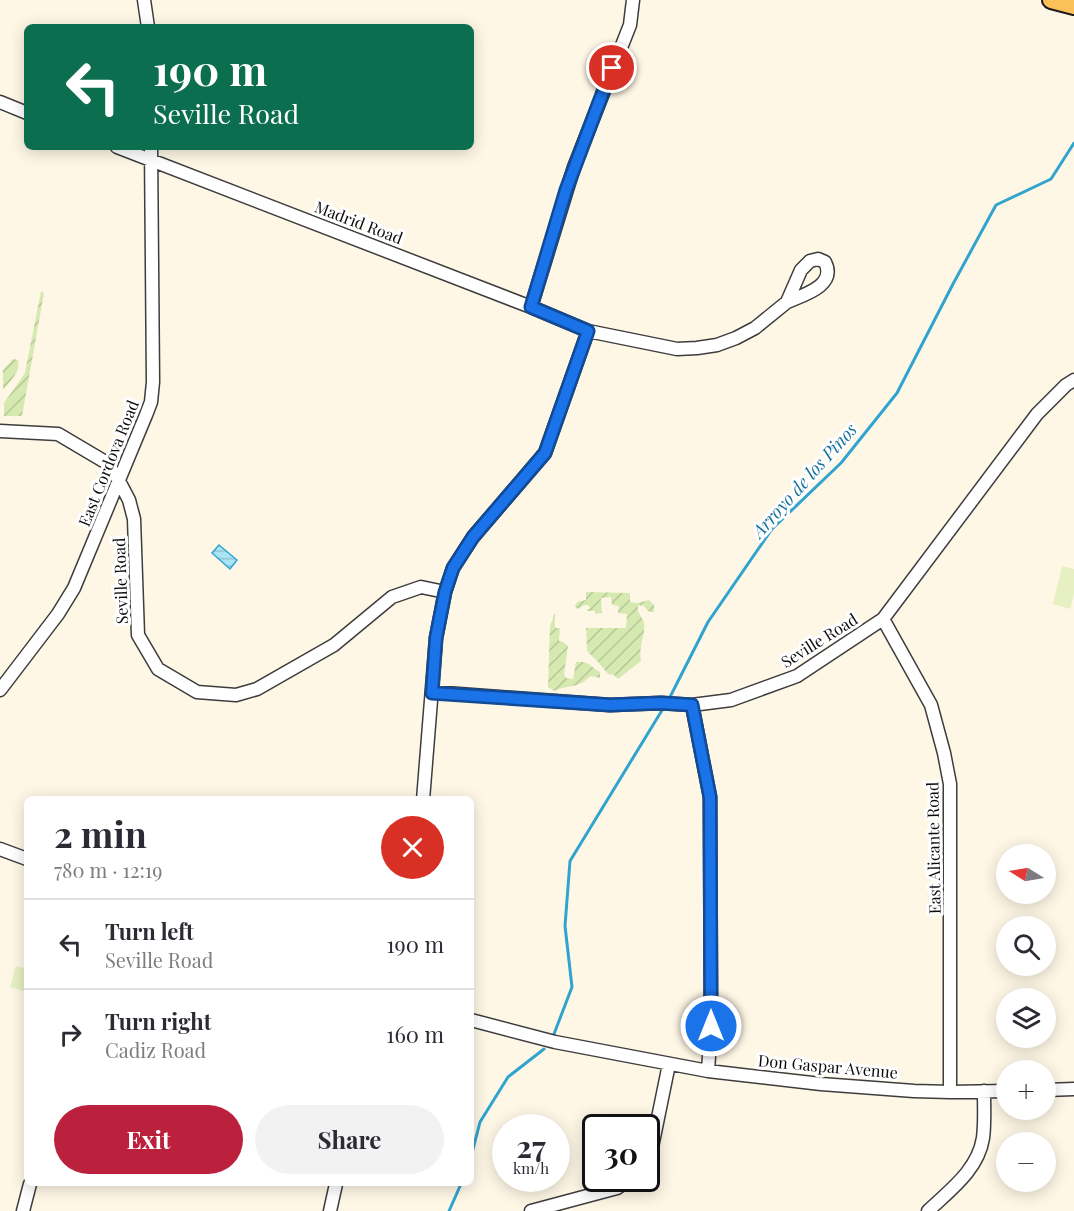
<!DOCTYPE html>
<html lang="en">
<head>
<meta charset="utf-8">
<style>
	body { margin:0; font-family:"Playfair Display",serif; background:#f2f2f3; color:#2b2b33; height:100vh; display:flex; flex-direction:column; font-size:22px; white-space:nowrap }
	* { box-sizing:border-box; margin:0 }
	p { font-size:20px; color:#7c7c81 }
	.icon { flex:none; width:33px; height:33px; fill:none; stroke:currentColor; stroke-width:2; stroke-linecap:round; stroke-linejoin:round }
	.map { position:relative; flex:1; overflow:hidden }
	.panel { position:absolute; left:24px; top:796px; width:450px; height:390px; display:flex; flex-direction:column; background:#fff; border-radius:9px; box-shadow:0 3px 15px #0003 }
	.panel>* { flex:none }
	.hud { position:absolute; left:24px; top:24px; width:450px; height:126px; border-radius:9px; box-shadow:0 3px 15px #0003; background:#0b6e4f; color:#fff; overflow:hidden }
	.needle { width:39px; rotate:281deg }
	.fabs { position:absolute; left:996px; top:844px; display:grid; gap:12px }
	.fabs a { display:grid; place-items:center; width:60px; height:60px; border-radius:50%; background:#fff; box-shadow:0 3px 15px #0003; font-size:30px }
	.speed { position:absolute; left:492px; top:1114px; display:flex; gap:12px; font-size:30px; font-weight:700; text-align:center }
	.speed>* { display:grid; place-content:center; width:78px; height:78px; border-radius:50%; background:#fff; box-shadow:0 3px 15px #0003; line-height:1 }
	.speed small { font-size:15px; font-weight:400 }
	.speed .limit { border:3px solid #111; border-radius:9px; background:#fff; color:#111 }
	.pin { position:absolute; display:grid; place-items:center; width:51px; height:51px; color:#fff; margin:-26px; border:3px solid #fff; border-radius:50%; box-shadow:0 2px 6px #0007 }
	.me { position:absolute; width:66px; margin:-33px; rotate:0deg; stroke-linejoin:round; filter:drop-shadow(0 0 4px #0008) }
	.turn { display:flex; align-items:center; gap:21px; height:126px; padding:0 30px; font-size:27px }
	.turn .icon { width:78px; height:78px; stroke-width:2.5 }
	.turn b { display:block; font-size:42px; line-height:51px }
	.round { display:grid; place-items:center; flex:none; width:63px; height:63px; border-radius:32px; background:#f2f2f3 }
	.headline { display:flex; align-items:center; justify-content:space-between; height:102px; padding:0 30px }
	h1 { font-size:36px; font-weight:700; line-height:45px }
	.cta { display:flex; gap:12px; margin-top:auto; padding:12px 30px }
	.cta a { flex:1; height:69px; border-radius:36px; background:#bb213c; color:#fff; font-size:24px; font-weight:700; line-height:69px; text-align:center }
	.cta a+a { background:#f2f2f3; color:#2b2b33 }
	ul { padding:0; list-style:none }
	li { display:flex; align-items:center; gap:18px; height:90px; padding:0 30px; border-top:2px solid #e1e1e2 }
	li div { flex:1 }
	li b { display:block; font-size:22px }
	li em { font-style:normal }
	.map>svg:first-child { display:block }
	.garden { fill:url(#garden-furrows) }
	.pitch { fill:#e6f0c2 }
	.water { fill:url(#water-rules); stroke:#30a4cf; stroke-width:1.5 }
	.lines { fill:none; stroke-linecap:round; stroke-linejoin:round }
	.stream { stroke:#30a4cf; stroke-width:3 }
	.minor-casing { stroke:#3d3d3d; stroke-width:15 }
	.major-casing { stroke:#1b1b1b; stroke-width:20 }
	.minor { stroke:#fff; stroke-width:12 }
	.major { stroke:#fcc05a; stroke-width:16 }
	.route-casing { stroke:#114b97; stroke-width:15 }
	.route { stroke:#1a73e8; stroke-width:10 }
	.labels { text-anchor:middle; dominant-baseline:central; stroke-width:6; stroke-linejoin:round; paint-order:stroke }
	.street-label { font-size:16px; fill:#0a0a0a; stroke:#fff }
	.water-label { font-size:18px; font-style:italic; fill:#13719c; stroke:#fff }
</style>
</head>
<body>
<div class="map">
<svg width="1074" height="1211" viewBox="0 0 1074 1211">
	<defs>
		<pattern id="garden-furrows" width="10" height="10" patternUnits="userSpaceOnUse" patternTransform="scale(1.5)"><rect width="10" height="10" fill="#d5e9b1"/><path d="M-1 1l2-2M0 10L10 0M9 11l2-2" fill="none" stroke="#b6c697"/></pattern>
		<pattern id="water-rules" width="6" height="5" patternUnits="userSpaceOnUse" patternTransform="scale(1.5)"><rect width="6" height="5" fill="#aae4f7"/><path d="M0 2.5h6" fill="none" stroke="#91c2d2"/></pattern>
	</defs>
	<rect width="100%" height="100%" fill="#fff7e6"/>
	<path class="garden" d="M41 291 44 293 22 416H4V403L25 373Z
		M13 359 18 360C21 372 10 381 3 390V370Z
		M586 592 630 593V602L638 603 649 600 654 605V612C649 613 647 610 644 606L638 605C637 616 643 616 644 624 646 633 638 648 641 661L618 679 614 675 608 674 598 662 587 651 586 628H626L627 614 618 613 619 606 612 605 611 597 601 598 602 613 595 614V611H586L590 608 588 605H584L579 609 576 608 575 605 577 602 586 600Z
		M555 613V628H560L559 641 563 642 568 646 564 674 566 678 573 679 576 662C588 660 591 667 600 672V678L591 676C574 691 571 683 554 691L548 687 550 626Z"/>
	<path class="pitch" d="M1062 566 1074 569V594L1070 609 1053 604Z
		M16 966 27 969V992L10 987Z"/>
	<path class="water" d="M219 545 237 560 230 569 212 553Z"/>
	<g class="lines">
		<path class="stream" d="M669 699 708 622 772 529 841 463 897 393 953 284 996 205 1051 179 1074 143
			M554 1034 572 987 565 926 570 861 664 707
			M471 1157 480 1122 508 1077 544 1049
			M449 1211 461 1184"/>
		<defs>
			<path id="minor" d="M144 0 148 27
				M0 102 27 113
				M117 147 531 307 588 331 677 349 697 348 717 345 736 338 755 328 787 302 801 270 810 261 818 259 825 262C837 286 803 295 787 302
				M531 307 574 167 630 25 633 0
				M0 431 58 434 107 463 119 481 129 500 134 519 138 635 158 669 197 692 236 695 257 689 334 645 392 597 421 587 445 592
				M883 619 931 705 944 753 950 784V1092
				M0 690 58 614 74 588 146 415 151 402 153 382 151 147
				M432 692 610 705 661 703 692 705 731 700 797 676 883 619 1037 414 1066 385 1074 380
				M692 705 710 797 711 1026 708 1071
				M423 800 436 638 445 592 453 568 473 537 545 453 588 331
				M0 849 27 859
				M471 1020 555 1042 708 1071 821 1084 914 1091 950 1092 1006 1091
				M1046 1090 1074 1089
				M646 1159 651 1152 669 1064
				M23 1211 30 1184
				M330 1211 336 1184
				M531 1211 617 1188 630 1179
				M928 1211C950 1190 978 1170 983 1138 985 1123 984 1107 984 1091"/>
			<path id="major" d="M1051 0 1074 6"/>
		</defs>
		<use href="#minor" class="minor-casing"/>
		<use href="#major" class="major-casing"/>
		<use href="#minor" class="minor"/>
		<use href="#major" class="major"/>
	</g>
	<g class="lines">
		<defs>
			<path id="route" d="M612 68 566 190 531 307 588 331 545 453 473 537 453 568 445 592 436 638 432 693 610 705 661 703 692 705 710 797 711 1026"/>
		</defs>
		<use href="#route" class="route-casing"/>
		<use href="#route" class="route"/>
	</g>
	<g class="labels">
		<g class="street-label">
			<text transform="translate(359 222) rotate(21)">Madrid Road</text>
			<text transform="translate(108 463) rotate(-68)">East Cordova Road</text>
			<text transform="translate(120 581) rotate(-92)">Seville Road</text>
			<text transform="translate(819 640) rotate(-32)">Seville Road</text>
			<text transform="translate(933 848) rotate(-91)">East Alicante Road</text>
			<text transform="translate(828 1066) rotate(5)">Don Gaspar Avenue</text>
		</g>
		<g class="water-label">
			<text transform="translate(804 480) rotate(-48)">Arroyo de los Pinos</text>
		</g>
	</g>
</svg>
<div class="fabs">
<a><svg class="needle" viewBox="-14 -14 28 28"><path d="M0-13l5 13h-10z" fill="#e53935"/><path d="M0 13l5-13h-10z" fill="#7c7c81"/></svg></a>
<a><svg class="icon" aria-label="search" viewBox="0 0 24 24"><circle cx="10" cy="10" r="6"/><path d="M15 15l6 6"/></svg></a>
<a><svg class="icon" aria-label="layers" viewBox="0 0 24 24"><path d="M12 4l9 5-9 5-9-5zM3 14l9 5 9-5"/></svg></a>
<a>+</a>
<a>−</a>
</div>
<div class="speed"><div>27<small>km/h</small></div><div class="limit">30</div></div>
<div class="pin" style="left:612px;top:68px;background:#d93025"><svg class="icon" aria-label="arrive" viewBox="0 0 24 24"><path d="M6 21V4h12l-3 4 3 4H6"/></svg></div>
<svg class="me" style="left:711px;top:1026px" viewBox="-20 -20 40 40"><circle r="17" fill="#1a73e8" stroke="#fff" stroke-width="3"/><path d="M0-11L8 9 0 5-8 9z" fill="#fff"/></svg>
<div class="hud">
<div class="turn"><svg class="icon" aria-label="left" viewBox="0 0 24 24"><path d="M17 20v-9H6M10 6l-5 5 5 5"/></svg><div><b>190 m</b>Seville Road</div></div>
</div>
<section class="panel">
<div class="headline"><div><h1>2 min</h1><p>780 m · 12:19</p></div><a class="round" style="background:#d93025;color:#fff"><svg class="icon" aria-label="close" viewBox="0 0 24 24"><path d="M6 6l12 12M18 6L6 18"/></svg></a></div>
<ul>
<li><svg class="icon" aria-label="left" viewBox="0 0 24 24"><path d="M17 20v-9H6M10 6l-5 5 5 5"/></svg><div><b>Turn left</b><p>Seville Road</p></div><em>190 m</em></li>
<li><svg class="icon" aria-label="right" viewBox="0 0 24 24"><path d="M7 20v-9h11M14 6l5 5-5 5"/></svg><div><b>Turn right</b><p>Cadiz Road</p></div><em>160 m</em></li>
</ul>
<div class="cta"><a>Exit</a><a>Share</a></div>
</section>
</div>
</body>
</html>
